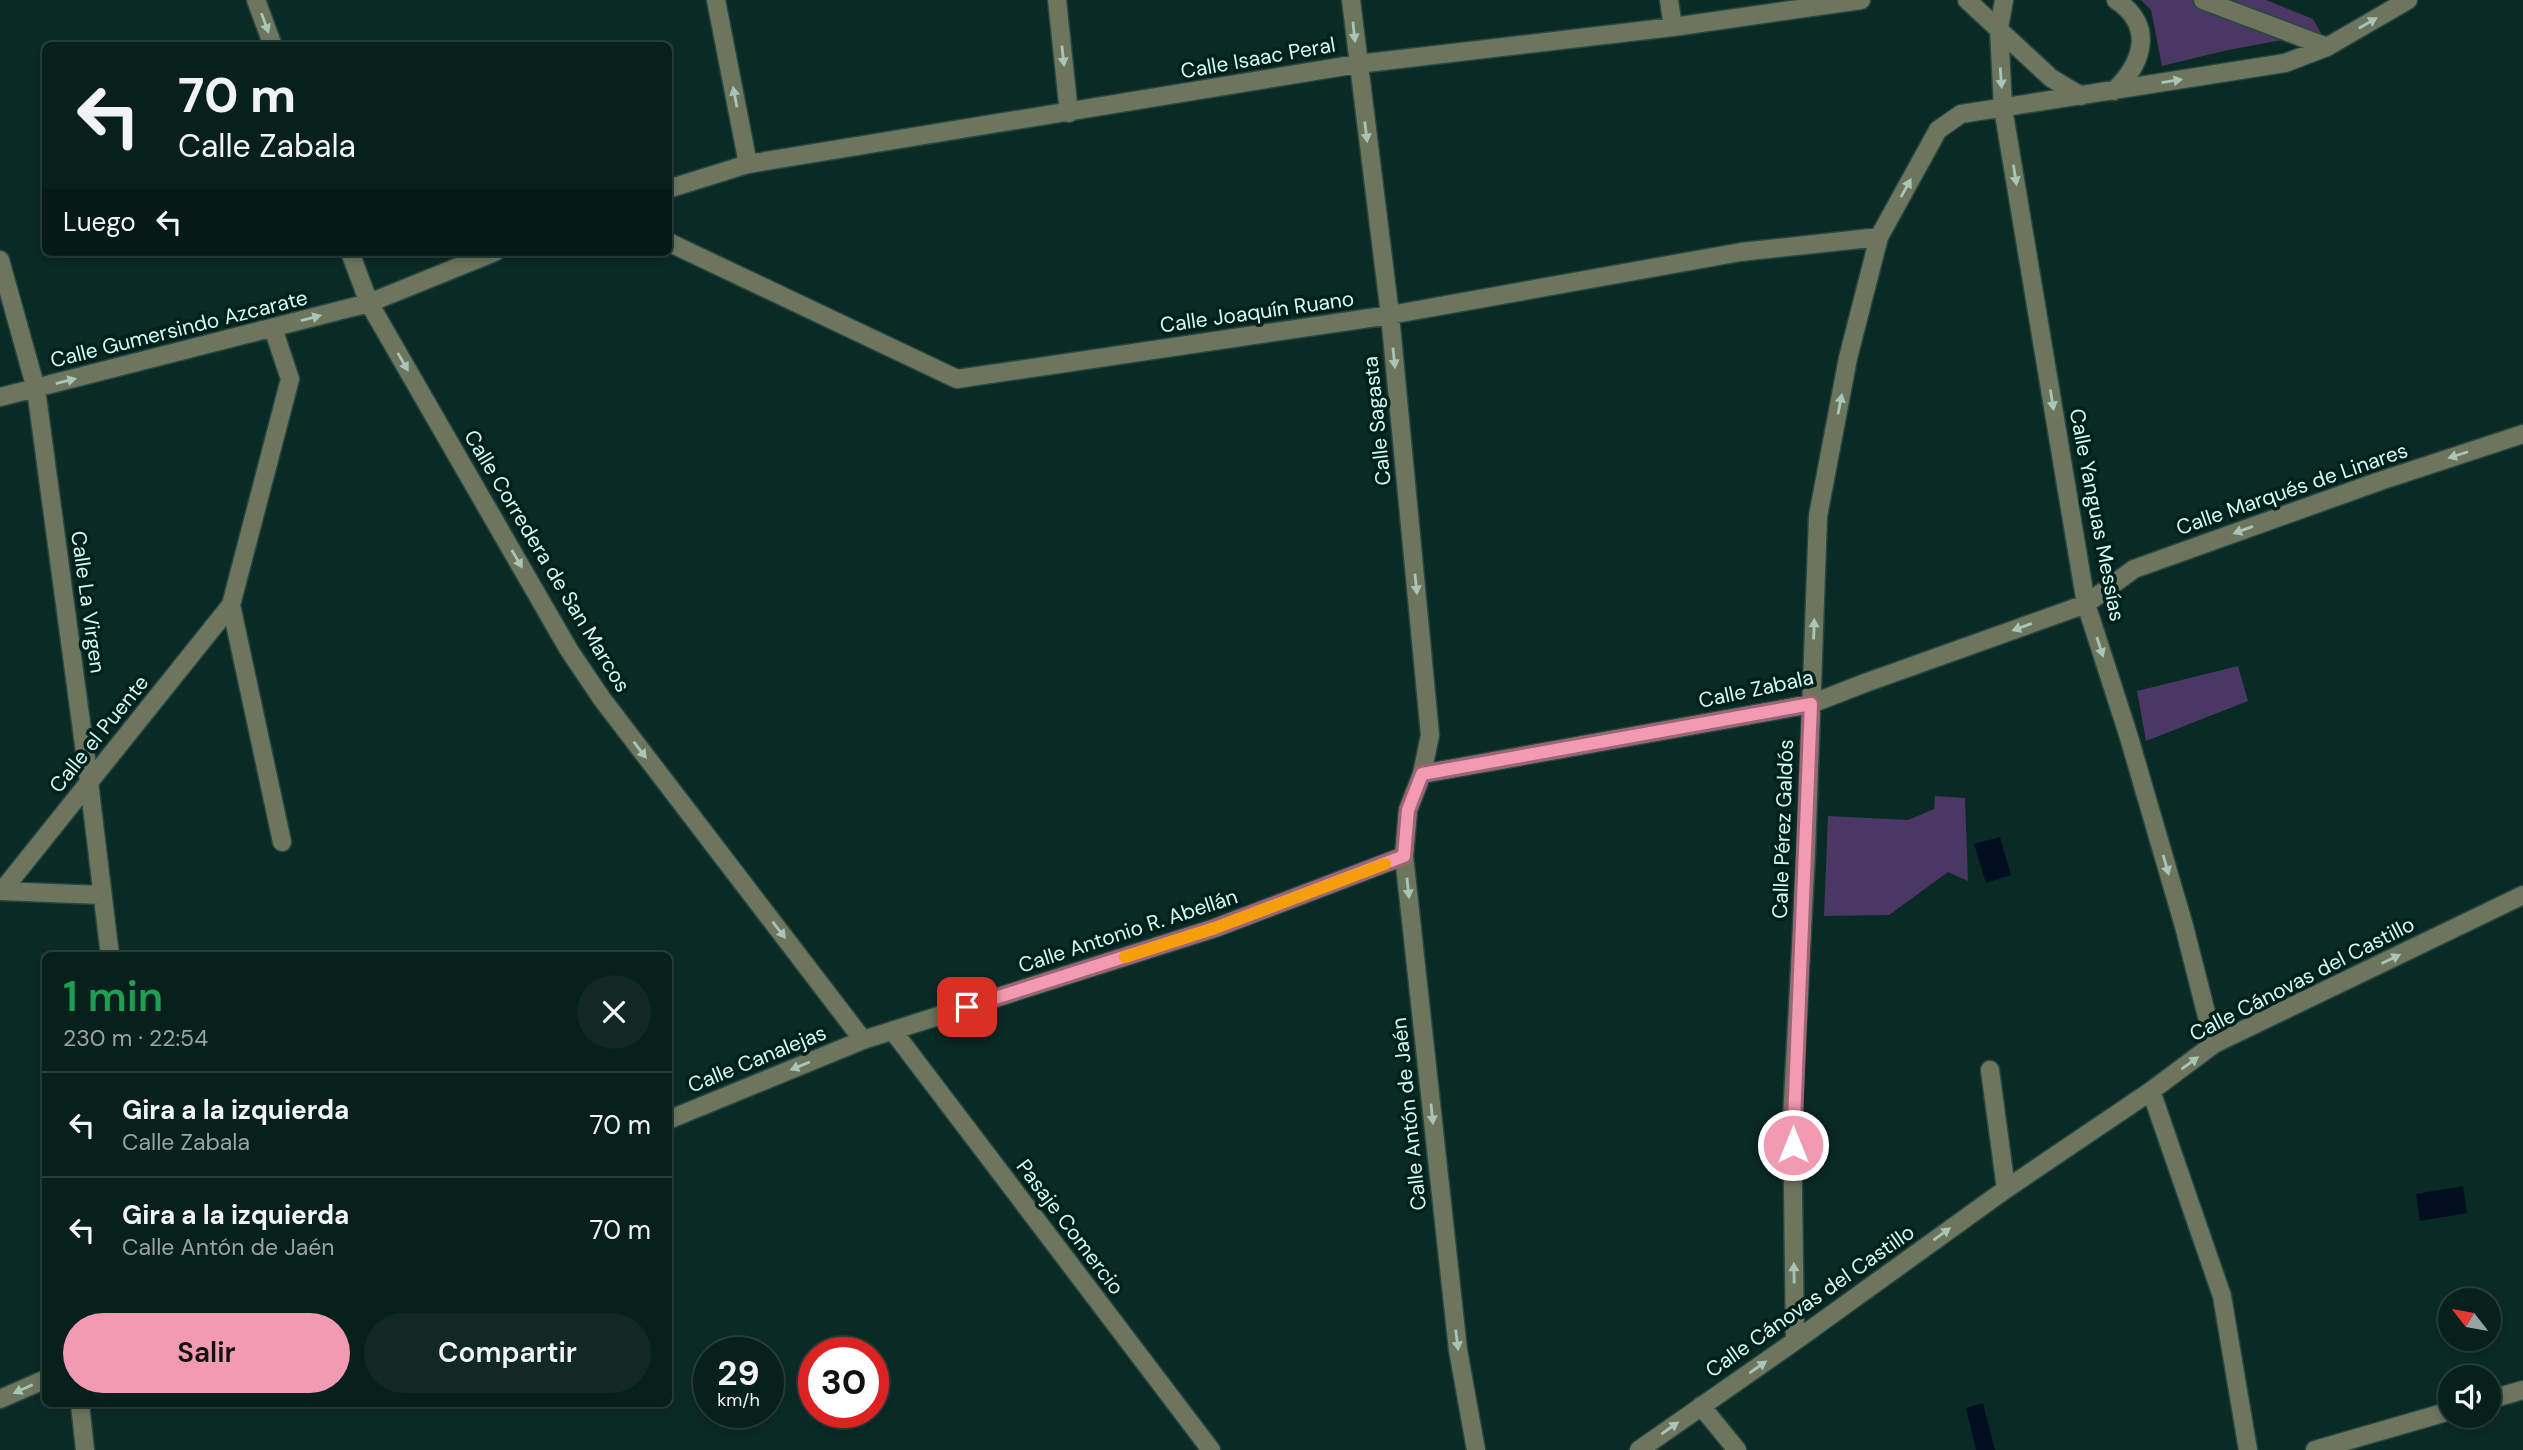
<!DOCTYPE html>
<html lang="es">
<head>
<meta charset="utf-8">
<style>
	body { margin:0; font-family:"DM Sans",sans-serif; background:#112825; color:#f1f3f6; height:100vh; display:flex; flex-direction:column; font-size:26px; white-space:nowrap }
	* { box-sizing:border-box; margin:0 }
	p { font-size:23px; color:#98a3a3 }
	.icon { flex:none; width:38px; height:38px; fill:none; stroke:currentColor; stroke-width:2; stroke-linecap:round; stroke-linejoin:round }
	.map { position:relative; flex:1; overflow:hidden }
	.drawer { position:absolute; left:42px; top:952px; width:630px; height:455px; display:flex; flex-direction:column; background:#08201c; border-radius:10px; box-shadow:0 4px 10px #0003,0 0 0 2px #293e3b }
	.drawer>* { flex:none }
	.banner { position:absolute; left:42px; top:42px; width:630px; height:214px; border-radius:10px; box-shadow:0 4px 10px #0003,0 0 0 2px #293e3b; background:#08201c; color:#f1f3f6; overflow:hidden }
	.needle { width:46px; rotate:301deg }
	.tools { position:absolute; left:2438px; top:1288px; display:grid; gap:14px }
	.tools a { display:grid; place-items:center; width:63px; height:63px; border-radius:50%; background:#08201c; box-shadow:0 4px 10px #0003,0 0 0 2px #293e3b; font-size:35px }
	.speed { position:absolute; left:693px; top:1337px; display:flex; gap:14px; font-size:35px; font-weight:700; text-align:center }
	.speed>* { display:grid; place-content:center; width:91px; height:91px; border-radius:50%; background:#08201c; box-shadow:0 4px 10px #0003,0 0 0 2px #293e3b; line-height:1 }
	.speed small { font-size:18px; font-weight:400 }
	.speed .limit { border:10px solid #d22; background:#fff; color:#111 }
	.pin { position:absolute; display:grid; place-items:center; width:60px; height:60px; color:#fff; margin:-30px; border-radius:14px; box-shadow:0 4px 10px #0006 }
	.me { position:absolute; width:77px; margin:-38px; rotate:0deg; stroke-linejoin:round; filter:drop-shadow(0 0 5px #0008) }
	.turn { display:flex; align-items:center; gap:24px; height:147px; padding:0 21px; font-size:32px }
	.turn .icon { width:91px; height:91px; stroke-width:2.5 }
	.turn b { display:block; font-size:49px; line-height:60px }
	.then { display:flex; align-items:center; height:66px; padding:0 21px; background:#0003; gap:14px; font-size:26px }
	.round { display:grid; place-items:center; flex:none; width:74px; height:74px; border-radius:37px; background:#112825 }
	.head { display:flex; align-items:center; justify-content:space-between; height:119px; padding:0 21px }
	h1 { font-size:42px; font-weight:600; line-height:52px; color:#1e9e55 }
	.primary-button { display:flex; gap:14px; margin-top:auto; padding:14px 21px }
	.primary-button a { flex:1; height:80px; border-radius:42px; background:#f19ab2; color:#111; font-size:28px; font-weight:600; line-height:80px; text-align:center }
	.primary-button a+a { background:#112825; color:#f1f3f6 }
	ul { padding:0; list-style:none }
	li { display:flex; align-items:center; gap:21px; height:105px; padding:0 21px; border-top:2px solid #293e3b }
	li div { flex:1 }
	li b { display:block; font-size:26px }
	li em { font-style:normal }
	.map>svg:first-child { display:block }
	.green { fill:#4a3764 }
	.water { fill:#000e20 }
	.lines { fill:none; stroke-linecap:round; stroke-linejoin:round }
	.minor-casing { stroke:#264743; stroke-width:21 }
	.minor { stroke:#6d755d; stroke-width:18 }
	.oneway { fill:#a8c6b8 }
	.route-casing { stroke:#9d6474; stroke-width:18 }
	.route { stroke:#f19ab2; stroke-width:12 }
	.slow { stroke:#f59e0b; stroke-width:12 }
	.labels { text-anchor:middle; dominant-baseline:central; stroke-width:7; stroke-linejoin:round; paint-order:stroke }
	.street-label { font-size:21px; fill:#cffcf4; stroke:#01201c }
</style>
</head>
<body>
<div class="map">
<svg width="2523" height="1450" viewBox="0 0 2523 1450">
	<rect width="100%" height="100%" fill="#0a2a26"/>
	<path class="green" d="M2141 0H2266L2313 19 2321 33 2228 50 2162 66 2151 10Z
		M2238 666 2248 701 2146 741 2137 691Z
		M1935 796 1965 798 1968 881 1948 872 1889 915 1824 916 1828 816 1908 820 1934 809Z"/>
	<path class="water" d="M2000 837 2011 875 1986 883 1974 844Z
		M2463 1186 2467 1213 2420 1221 2416 1194Z
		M1983 1403 1995 1450H1976L1966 1408Z"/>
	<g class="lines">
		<defs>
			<path id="minor" d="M256 0 273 46
				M716 0 748 164
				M1057 0 1069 113
				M1351 0 1390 315 1430 735 1422 774 1408 810 1404 856 1458 1350 1476 1450
				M1669 0 1673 27
				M1967 0 2051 78 2081 96
				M2004 0 1999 28 2003 108 2086 604 2128 734 2184 926 2214 1044
				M2203 0 2327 47
				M2114 91C2143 63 2155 26 2116 0
				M668 189 748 164 1358 64 1673 27 1861 0
				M668 242 957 379 1390 315 1741 252 1879 237
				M350 252 369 303 569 650 602 699 863 1040
				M0 260 36 389 89 782 110 956
				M0 397 369 303 495 252
				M231 605 282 842
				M1422 774 1811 704 1865 683 2086 604 2134 569 2380 481 2523 434
				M0 891 101 895
				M2 891 231 605 290 379 273 328
				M893 1031 1211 1450
				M1990 1070 2006 1189
				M2151 1091 2222 1296 2248 1450
				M668 1120 863 1040 1215 928 1404 856
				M1795 1341 1792 1117 1806 855 1818 516 1848 358 1879 237 1938 130 1961 114 2285 63 2327 47 2408 0
				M0 1399 46 1379
				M2488 1400 2523 1390
				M80 1404 85 1450
				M1701 1406 1737 1450
				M1639 1450 1795 1341 2006 1189 2151 1091 2214 1044 2523 895
				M2315 1450 2450 1411"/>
		</defs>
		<use href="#minor" class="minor-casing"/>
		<use href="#minor" class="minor"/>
	</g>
	<defs><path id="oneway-solid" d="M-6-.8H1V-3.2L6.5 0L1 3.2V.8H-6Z" transform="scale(1.75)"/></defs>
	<g class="oneway">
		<use href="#oneway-solid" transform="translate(265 23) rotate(70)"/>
		<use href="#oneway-solid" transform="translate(2368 23) rotate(-30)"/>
		<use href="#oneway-solid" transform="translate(1354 32) rotate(84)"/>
		<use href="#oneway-solid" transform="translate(1063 56) rotate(84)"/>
		<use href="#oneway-solid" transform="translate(2001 78) rotate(86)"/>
		<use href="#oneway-solid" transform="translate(2172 81) rotate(-9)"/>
		<use href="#oneway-solid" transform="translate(735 97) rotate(-101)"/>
		<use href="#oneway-solid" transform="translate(1366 132) rotate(83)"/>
		<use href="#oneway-solid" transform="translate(2015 175) rotate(81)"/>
		<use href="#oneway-solid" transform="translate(1906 188) rotate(-61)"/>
		<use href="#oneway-solid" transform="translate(311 318) rotate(-15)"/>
		<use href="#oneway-solid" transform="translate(1394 358) rotate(84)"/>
		<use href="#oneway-solid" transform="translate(403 362) rotate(60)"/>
		<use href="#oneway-solid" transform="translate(66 381) rotate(-14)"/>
		<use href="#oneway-solid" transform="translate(2052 400) rotate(81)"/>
		<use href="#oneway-solid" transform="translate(1840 404) rotate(-79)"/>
		<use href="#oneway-solid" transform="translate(2458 455) rotate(162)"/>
		<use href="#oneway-solid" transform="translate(2243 530) rotate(160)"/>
		<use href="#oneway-solid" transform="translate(517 559) rotate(60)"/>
		<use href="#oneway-solid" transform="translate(1416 584) rotate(84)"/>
		<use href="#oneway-solid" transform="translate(2022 627) rotate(160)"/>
		<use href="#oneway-solid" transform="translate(1814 629) rotate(-88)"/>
		<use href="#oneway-solid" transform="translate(2100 647) rotate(72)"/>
		<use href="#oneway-solid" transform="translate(640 750) rotate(53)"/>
		<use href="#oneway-solid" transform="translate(2166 865) rotate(74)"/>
		<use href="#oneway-solid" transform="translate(1408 888) rotate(84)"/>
		<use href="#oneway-solid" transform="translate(779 930) rotate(52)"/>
		<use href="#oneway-solid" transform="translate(2391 959) rotate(-26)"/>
		<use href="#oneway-solid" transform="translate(2190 1063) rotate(-36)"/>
		<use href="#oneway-solid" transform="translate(800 1066) rotate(158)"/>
		<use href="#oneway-solid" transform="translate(1432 1114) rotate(84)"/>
		<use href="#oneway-solid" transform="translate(1942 1234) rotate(-36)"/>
		<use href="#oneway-solid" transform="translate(1794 1273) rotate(-91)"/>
		<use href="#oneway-solid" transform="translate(1457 1340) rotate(83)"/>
		<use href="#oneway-solid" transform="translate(1758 1367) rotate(-35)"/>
		<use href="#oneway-solid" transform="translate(23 1389) rotate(156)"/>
		<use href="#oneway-solid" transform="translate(1670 1428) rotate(-35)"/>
	</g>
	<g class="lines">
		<defs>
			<path id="route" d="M967 1007 1215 928 1404 856 1408 810 1422 774 1811 704 1793 1145"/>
		</defs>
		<use href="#route" class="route-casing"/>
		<use href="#route" class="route"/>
		<path class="slow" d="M1125 957 1215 928 1385 864"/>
	</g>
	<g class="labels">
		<g class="street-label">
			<text transform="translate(1258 58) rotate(-10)">Calle Isaac Peral</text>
			<text transform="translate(1257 312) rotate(-8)">Calle Joaquín Ruano</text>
			<text transform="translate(179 329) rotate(-14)">Calle Gumersindo Azcarate</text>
			<text transform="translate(1377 421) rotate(-96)">Calle Sagasta</text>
			<text transform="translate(2292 489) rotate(-19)">Calle Marqués de Linares</text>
			<text transform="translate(2097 515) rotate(79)">Calle Yanguas Messías</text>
			<text transform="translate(547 561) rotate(59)">Calle Corredera de San Marcos</text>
			<text transform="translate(88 602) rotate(82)">Calle La Virgen</text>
			<text transform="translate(1756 689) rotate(-12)">Calle Zabala</text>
			<text transform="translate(99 734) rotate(-51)">Calle el Puente</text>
			<text transform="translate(1783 829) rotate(-88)">Calle Pérez Galdós</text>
			<text transform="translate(1128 931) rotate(-18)">Calle Antonio R. Abellán</text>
			<text transform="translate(2302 979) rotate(-27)">Calle Cánovas del Castillo</text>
			<text transform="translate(757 1059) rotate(-22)">Calle Canalejas</text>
			<text transform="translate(1409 1114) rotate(-96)">Calle Antón de Jaén</text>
			<text transform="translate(1070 1227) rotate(53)">Pasaje Comercio</text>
			<text transform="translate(1810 1301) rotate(-35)">Calle Cánovas del Castillo</text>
		</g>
	</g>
</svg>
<div class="tools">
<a><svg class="needle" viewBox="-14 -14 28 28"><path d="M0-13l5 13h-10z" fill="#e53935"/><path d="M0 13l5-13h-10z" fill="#98a3a3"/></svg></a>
<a><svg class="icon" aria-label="sound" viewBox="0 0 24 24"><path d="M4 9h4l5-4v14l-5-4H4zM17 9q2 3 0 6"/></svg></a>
</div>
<div class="speed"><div>29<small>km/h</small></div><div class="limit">30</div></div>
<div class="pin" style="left:967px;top:1007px;background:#d93025"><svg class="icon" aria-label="arrive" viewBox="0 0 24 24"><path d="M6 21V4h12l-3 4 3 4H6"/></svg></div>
<svg class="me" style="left:1793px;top:1145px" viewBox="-20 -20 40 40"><circle r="17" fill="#f19ab2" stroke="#fff" stroke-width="3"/><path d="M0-11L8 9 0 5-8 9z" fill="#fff"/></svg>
<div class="banner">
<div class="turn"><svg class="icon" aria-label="left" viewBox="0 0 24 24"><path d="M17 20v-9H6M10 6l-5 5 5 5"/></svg><div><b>70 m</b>Calle Zabala</div></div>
<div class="then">Luego<svg class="icon" aria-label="left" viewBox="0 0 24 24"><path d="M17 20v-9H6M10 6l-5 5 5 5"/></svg></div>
</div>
<section class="drawer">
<div class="head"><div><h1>1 min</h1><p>230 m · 22:54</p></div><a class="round"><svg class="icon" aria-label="close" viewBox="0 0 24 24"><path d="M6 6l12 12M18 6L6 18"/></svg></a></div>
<ul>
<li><svg class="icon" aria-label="left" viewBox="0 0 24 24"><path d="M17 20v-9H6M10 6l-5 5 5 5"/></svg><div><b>Gira a la izquierda</b><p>Calle Zabala</p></div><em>70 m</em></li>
<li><svg class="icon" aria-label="left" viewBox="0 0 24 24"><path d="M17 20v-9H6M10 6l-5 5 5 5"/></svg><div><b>Gira a la izquierda</b><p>Calle Antón de Jaén</p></div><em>70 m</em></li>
</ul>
<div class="primary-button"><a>Salir</a><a>Compartir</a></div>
</section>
</div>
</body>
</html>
